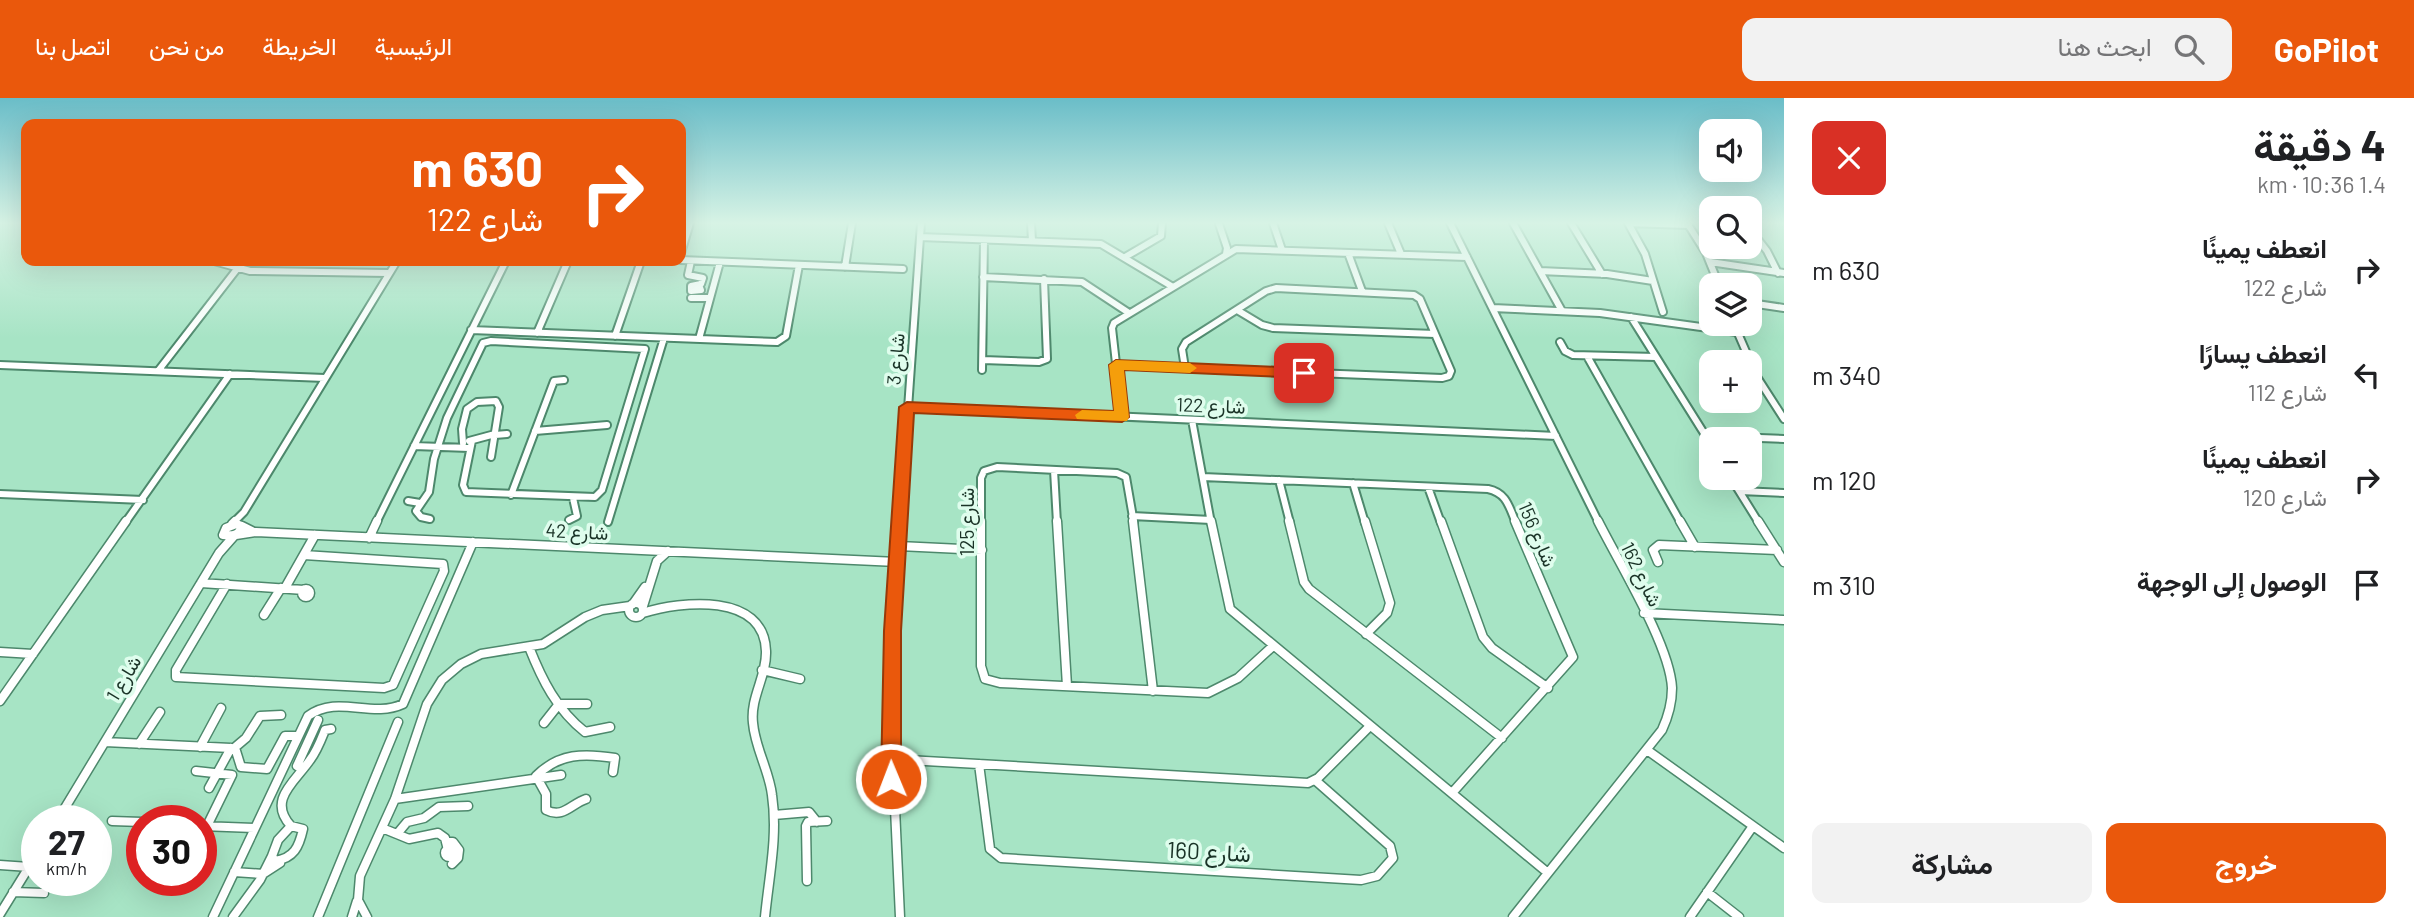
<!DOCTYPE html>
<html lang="ar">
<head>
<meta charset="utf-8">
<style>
	body { margin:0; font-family:Barlow,Vazirmatn,sans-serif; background:#f2f2f2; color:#202124; direction:rtl; height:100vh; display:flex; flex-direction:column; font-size:26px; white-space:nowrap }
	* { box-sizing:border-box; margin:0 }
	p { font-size:23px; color:#757577 }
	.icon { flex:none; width:38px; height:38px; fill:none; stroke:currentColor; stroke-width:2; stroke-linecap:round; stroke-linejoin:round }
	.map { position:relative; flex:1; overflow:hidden; direction:ltr }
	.sheet { display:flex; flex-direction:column; background:#fff; width:630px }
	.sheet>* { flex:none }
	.top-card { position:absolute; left:21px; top:21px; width:665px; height:147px; border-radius:14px; box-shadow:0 7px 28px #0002; direction:rtl; background:#ea580c; color:#fff; overflow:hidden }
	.tools { position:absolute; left:1699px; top:21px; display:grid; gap:14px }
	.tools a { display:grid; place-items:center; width:63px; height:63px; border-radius:14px; background:#fff; box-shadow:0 7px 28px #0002; font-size:35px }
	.speed { position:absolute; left:21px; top:707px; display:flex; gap:14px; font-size:35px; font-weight:700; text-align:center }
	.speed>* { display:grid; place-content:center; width:91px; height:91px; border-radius:50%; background:#fff; box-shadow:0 7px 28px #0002; line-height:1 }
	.speed small { font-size:18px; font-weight:400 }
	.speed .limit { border:10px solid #d22; background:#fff; color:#111 }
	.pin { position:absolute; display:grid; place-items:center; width:60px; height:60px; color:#fff; margin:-30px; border-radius:14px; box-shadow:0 4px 10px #0006 }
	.me { position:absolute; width:77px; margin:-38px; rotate:359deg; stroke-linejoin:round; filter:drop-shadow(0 0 5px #0008) }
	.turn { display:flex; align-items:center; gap:24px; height:147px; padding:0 28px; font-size:32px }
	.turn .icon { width:91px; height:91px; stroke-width:2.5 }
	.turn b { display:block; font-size:49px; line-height:60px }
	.round { display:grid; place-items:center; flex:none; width:74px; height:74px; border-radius:14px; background:#f2f2f2 }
	.head { display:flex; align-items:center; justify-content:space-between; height:119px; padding:0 28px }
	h1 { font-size:42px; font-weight:700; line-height:52px }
	.action { display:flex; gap:14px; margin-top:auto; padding:14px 28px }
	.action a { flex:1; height:80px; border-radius:14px; background:#ea580c; color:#fff; font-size:28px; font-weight:700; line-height:80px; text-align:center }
	.action a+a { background:#f2f2f2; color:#202124 }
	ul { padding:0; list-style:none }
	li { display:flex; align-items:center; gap:21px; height:105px; padding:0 28px }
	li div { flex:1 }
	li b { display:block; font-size:26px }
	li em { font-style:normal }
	header { display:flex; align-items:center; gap:42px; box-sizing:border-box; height:98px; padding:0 35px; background:#ea580c; color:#fff }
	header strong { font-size:33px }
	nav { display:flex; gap:38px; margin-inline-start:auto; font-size:24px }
	.search { width:490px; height:63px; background:#f2f2f2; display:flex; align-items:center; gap:18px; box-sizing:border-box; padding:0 24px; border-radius:14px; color:#757577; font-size:26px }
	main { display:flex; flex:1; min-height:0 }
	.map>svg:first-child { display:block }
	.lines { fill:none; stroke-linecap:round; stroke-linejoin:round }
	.minor-far1-casing { stroke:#4d886c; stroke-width:10 }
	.minor-casing { stroke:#4d886c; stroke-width:11 }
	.minor-far1 { stroke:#fff; stroke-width:6 }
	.minor { stroke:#fff; stroke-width:8 }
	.route { fill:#ea580c; stroke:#983908; stroke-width:2 }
	.slow { fill:#f59e0b }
	.labels { text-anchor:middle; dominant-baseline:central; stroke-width:7; stroke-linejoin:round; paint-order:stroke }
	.street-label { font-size:19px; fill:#1a3327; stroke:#dffded }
	.near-street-label { font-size:23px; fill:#1a3327; stroke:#dffded }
</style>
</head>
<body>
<header>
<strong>GoPilot</strong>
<div class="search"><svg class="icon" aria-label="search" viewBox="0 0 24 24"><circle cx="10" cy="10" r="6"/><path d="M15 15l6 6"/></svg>ابحث هنا</div>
<nav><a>الرئيسية</a><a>الخريطة</a><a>من نحن</a><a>اتصل بنا</a></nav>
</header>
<main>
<section class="sheet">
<div class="head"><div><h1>4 دقيقة</h1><p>1.4 km · 10:36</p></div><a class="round" style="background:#d93025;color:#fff"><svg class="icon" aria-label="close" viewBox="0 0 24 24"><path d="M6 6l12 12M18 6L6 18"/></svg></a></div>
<ul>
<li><svg class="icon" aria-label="right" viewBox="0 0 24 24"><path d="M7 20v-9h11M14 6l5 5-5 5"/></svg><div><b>انعطف يمينًا</b><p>شارع 122</p></div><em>630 m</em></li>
<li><svg class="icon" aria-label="left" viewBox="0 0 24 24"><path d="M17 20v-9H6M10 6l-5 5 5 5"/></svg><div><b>انعطف يسارًا</b><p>شارع 112</p></div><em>340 m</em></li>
<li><svg class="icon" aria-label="right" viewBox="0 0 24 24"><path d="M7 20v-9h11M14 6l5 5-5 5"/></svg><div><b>انعطف يمينًا</b><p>شارع 120</p></div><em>120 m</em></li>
<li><svg class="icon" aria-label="arrive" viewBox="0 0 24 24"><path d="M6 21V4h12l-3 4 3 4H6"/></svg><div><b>الوصول إلى الوجهة</b></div><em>310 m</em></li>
</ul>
<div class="action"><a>خروج</a><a>مشاركة</a></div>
</section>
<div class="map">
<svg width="1784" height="819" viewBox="0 0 1784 819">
	<rect width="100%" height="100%" fill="#a7e4c5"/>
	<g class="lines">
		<defs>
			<path id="minor-far1" d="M1031 125 1032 143
				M1273 125 1282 152
				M1388 125 1401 156
				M1450 125 1599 425
				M1513 125 1562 213
				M1571 125 1602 176
				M1628 125 1645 156 1663 214
				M1628 125 1689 127
				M1687 125 1706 155 1719 187
				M1219 126 1227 150 1226 156
				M1750 131 1767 153 1778 175
				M920 139 1101 146 1173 189
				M681 155 690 125
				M1348 155 1362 193
				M1125 159 1161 138 1162 125
				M681 162 903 171
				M214 163 250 173 389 175
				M691 163 688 177 703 180 701 186 691 188V193L701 192 699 187
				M1710 164 1784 175
				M845 169 852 125
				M1540 173 1607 176 1653 183
				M983 179 1082 184 1129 215
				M1276 190 1414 197 1420 201 1451 273 1449 278 1442 280 1185 270 1182 251 1186 244 1266 193Z
				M691 200H710
				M1750 205 1784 210
				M1493 210 1600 215 1737 234
				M1237 212 1262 227 1273 230 1435 236
				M1631 219 1712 348
				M1734 226 1757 279 1784 321
				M471 232 777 244 786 238 799 167
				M537 235 568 163
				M615 238 641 163
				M699 241 720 164
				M1560 244 1565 253 1573 257 1656 259
				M1587 258 1681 425
				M983 262 1039 264 1047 261 1044 181
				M0 267 325 280
				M1116 267 1185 270
				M982 272 984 142
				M158 273 237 171
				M907 309 1556 338
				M1122 319 1112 230 1114 225 1236 151 1467 159
				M1192 322 1211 425
				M535 333 607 327
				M495 337 507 336
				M1706 338 1784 341
				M469 343 495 336
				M463 345 462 331 467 311 477 304 496 303 499 309 491 359
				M414 348 469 350
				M1054 372 1057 425
				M1203 379 1488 391C1507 395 1509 409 1516 425
				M1731 380 1759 425
				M1279 382 1290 425
				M1353 385 1365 425
				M1428 389 1441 425
				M1740 393 1784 395
				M0 396 143 402
				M511 397 554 283 564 282
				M408 403 420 405
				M1132 418 1211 422
				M430 421 421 419 416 413 429 394 434 361 447 320 483 245 491 243 645 251 602 392 595 399 466 394 463 387 472 343
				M569 422 577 418 573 400
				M608 424 664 240
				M125 425 230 276
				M233 425 244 414 397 163
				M376 425 506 163
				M900 425 921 125
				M981 425V380L984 373 997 369 1117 375 1126 379 1134 425"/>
			<path id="minor" d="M900 423 892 645 900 819
				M981 423V568L985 581 1000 585 1208 595 1238 580 1273 548
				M1057 423 1067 588
				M1133 423 1153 593
				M1211 423 1230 511 1548 775
				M1289 423 1304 484 1309 491 1502 640
				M1365 423 1390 505 1387 515 1366 536
				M1441 423 1483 539 1492 550 1548 590
				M1680 423 1695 449
				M1758 423 1784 464
				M232 426 235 423
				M236 426 242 428C239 438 233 438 223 437L226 430Z
				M242 428 252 433
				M236 437 256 434 897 464
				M369 440 377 423
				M899 448 982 452
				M1658 464 1653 452 1659 447 1777 452
				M201 485 304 492
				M227 486 176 572V579L384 590 393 587 444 473 443 466 304 457
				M285 490 315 437
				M302 495a4 4 0 1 1 8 0a4 4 0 1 1-8 0Z
				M629 512a7 7 0 1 1 14 0a7 7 0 1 1-14 0Z
				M633 506 645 489
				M643 508 657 463 668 453
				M643 515C681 503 764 494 766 553 767 578 750 599 753 625 755 650 769 672 772 697 778 738 769 778 765 819
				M1644 515 1784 522
				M264 517 281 490
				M529 549C542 582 557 612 585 634L610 629
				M0 554 33 556
				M762 572 800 581
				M0 603 126 423
				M544 625 559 606H587
				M105 644 231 650 236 653 241 669 267 671 285 638H298
				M139 646 160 614
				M200 649 221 610
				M233 651 246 640 260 618 281 617
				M1647 652 1784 750
				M890 661 1308 685 1318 680 1370 628
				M979 666 990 751 1001 760 1361 782 1377 778 1393 760 1390 748 1315 682
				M297 668 318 622
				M196 673 232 677 207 728
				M209 690 231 650
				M1452 695 1573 559 1515 423
				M395 701 561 677
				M586 701C571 706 563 721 546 712V696L536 678C559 655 584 655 615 660L613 674
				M774 717 809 714 817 724
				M57 723 219 455 234 438
				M112 723 142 724
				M201 728 254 730
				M291 728C267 702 295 684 310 662 317 653 321 642 325 632L331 631
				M291 728 303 731C299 749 294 760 275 763L272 758 278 742Z
				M382 730 409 741 438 735 445 740 448 752
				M397 736 407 724 424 720 439 709 468 708
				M446 744H453L459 752 458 760 452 766
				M445 755a4 4 0 1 1 8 0a4 4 0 1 1-8 0Z
				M0 767 29 769
				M234 774 263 776 280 765
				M807 783 806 728 808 724 827 723
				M13 794 44 795
				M1707 794 1739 819
				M0 816 37 756
				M213 819 308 618C338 596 371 621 403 606L473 444
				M233 819 260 782 272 758
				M318 819 398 624
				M352 819 357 803
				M367 819 358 802 360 778 395 701 427 606 442 582 461 566 481 556 543 546 585 519 602 512 630 508
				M1513 819 1662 632C1668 619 1672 605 1672 590 1670 547 1619 465 1598 423
				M1690 819 1753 728"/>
		</defs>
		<use href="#minor-far1" class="minor-far1-casing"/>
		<use href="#minor" class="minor-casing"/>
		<use href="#minor-far1" class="minor-far1"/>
		<use href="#minor" class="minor"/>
	</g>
	<linearGradient id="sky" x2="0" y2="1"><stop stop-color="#6abdc8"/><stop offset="0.52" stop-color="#d7f3e5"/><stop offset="1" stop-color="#d7f3e5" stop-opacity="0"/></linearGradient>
	<rect width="1784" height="240" fill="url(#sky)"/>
	<path class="route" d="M1116 262 1304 270 1311 275 1304 280 1124 272 1129 319 1122 324 914 315 901 533V681L898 688 891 691 884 688 881 681 884 533 899 309 907 304 1114 313 1109 267Z"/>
	<path class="slow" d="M1116 262 1190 265 1197 270 1190 275 1124 272 1129 319 1127 323 1077 321 1075 317 1082 312 1114 313 1109 267Z"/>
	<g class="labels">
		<g class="street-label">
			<text transform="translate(895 261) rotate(-85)">شارع 3</text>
			<text transform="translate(1211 307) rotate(2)">شارع 122</text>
			<text transform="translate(966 424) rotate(-90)">شارع 125</text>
			<text transform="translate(577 433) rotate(3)">شارع 42</text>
			<text transform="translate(1538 436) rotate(67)">شارع 156</text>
			<text transform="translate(1642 476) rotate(64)">شارع 162</text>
			<text transform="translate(123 580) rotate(-59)">شارع 1</text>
		</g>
		<g class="near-street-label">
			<text transform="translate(1209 753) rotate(3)">شارع 160</text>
		</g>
	</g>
</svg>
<div class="tools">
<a><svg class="icon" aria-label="sound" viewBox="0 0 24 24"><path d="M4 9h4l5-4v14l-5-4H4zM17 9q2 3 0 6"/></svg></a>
<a><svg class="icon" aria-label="search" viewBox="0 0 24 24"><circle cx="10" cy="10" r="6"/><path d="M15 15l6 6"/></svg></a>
<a><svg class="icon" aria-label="layers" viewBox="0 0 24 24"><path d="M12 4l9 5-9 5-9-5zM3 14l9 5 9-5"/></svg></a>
<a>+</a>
<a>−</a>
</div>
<div class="speed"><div>27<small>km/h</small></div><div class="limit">30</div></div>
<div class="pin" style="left:1304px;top:275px;background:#d93025"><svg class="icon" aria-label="arrive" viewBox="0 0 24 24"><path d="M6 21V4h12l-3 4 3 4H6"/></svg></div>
<svg class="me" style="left:891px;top:681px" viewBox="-20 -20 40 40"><circle r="17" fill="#ea580c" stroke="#fff" stroke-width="3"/><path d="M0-11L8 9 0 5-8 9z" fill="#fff"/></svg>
<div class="top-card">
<div class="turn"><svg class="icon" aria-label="right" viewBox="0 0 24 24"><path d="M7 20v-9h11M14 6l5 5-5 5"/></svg><div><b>630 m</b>شارع 122</div></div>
</div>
</div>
</main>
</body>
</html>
